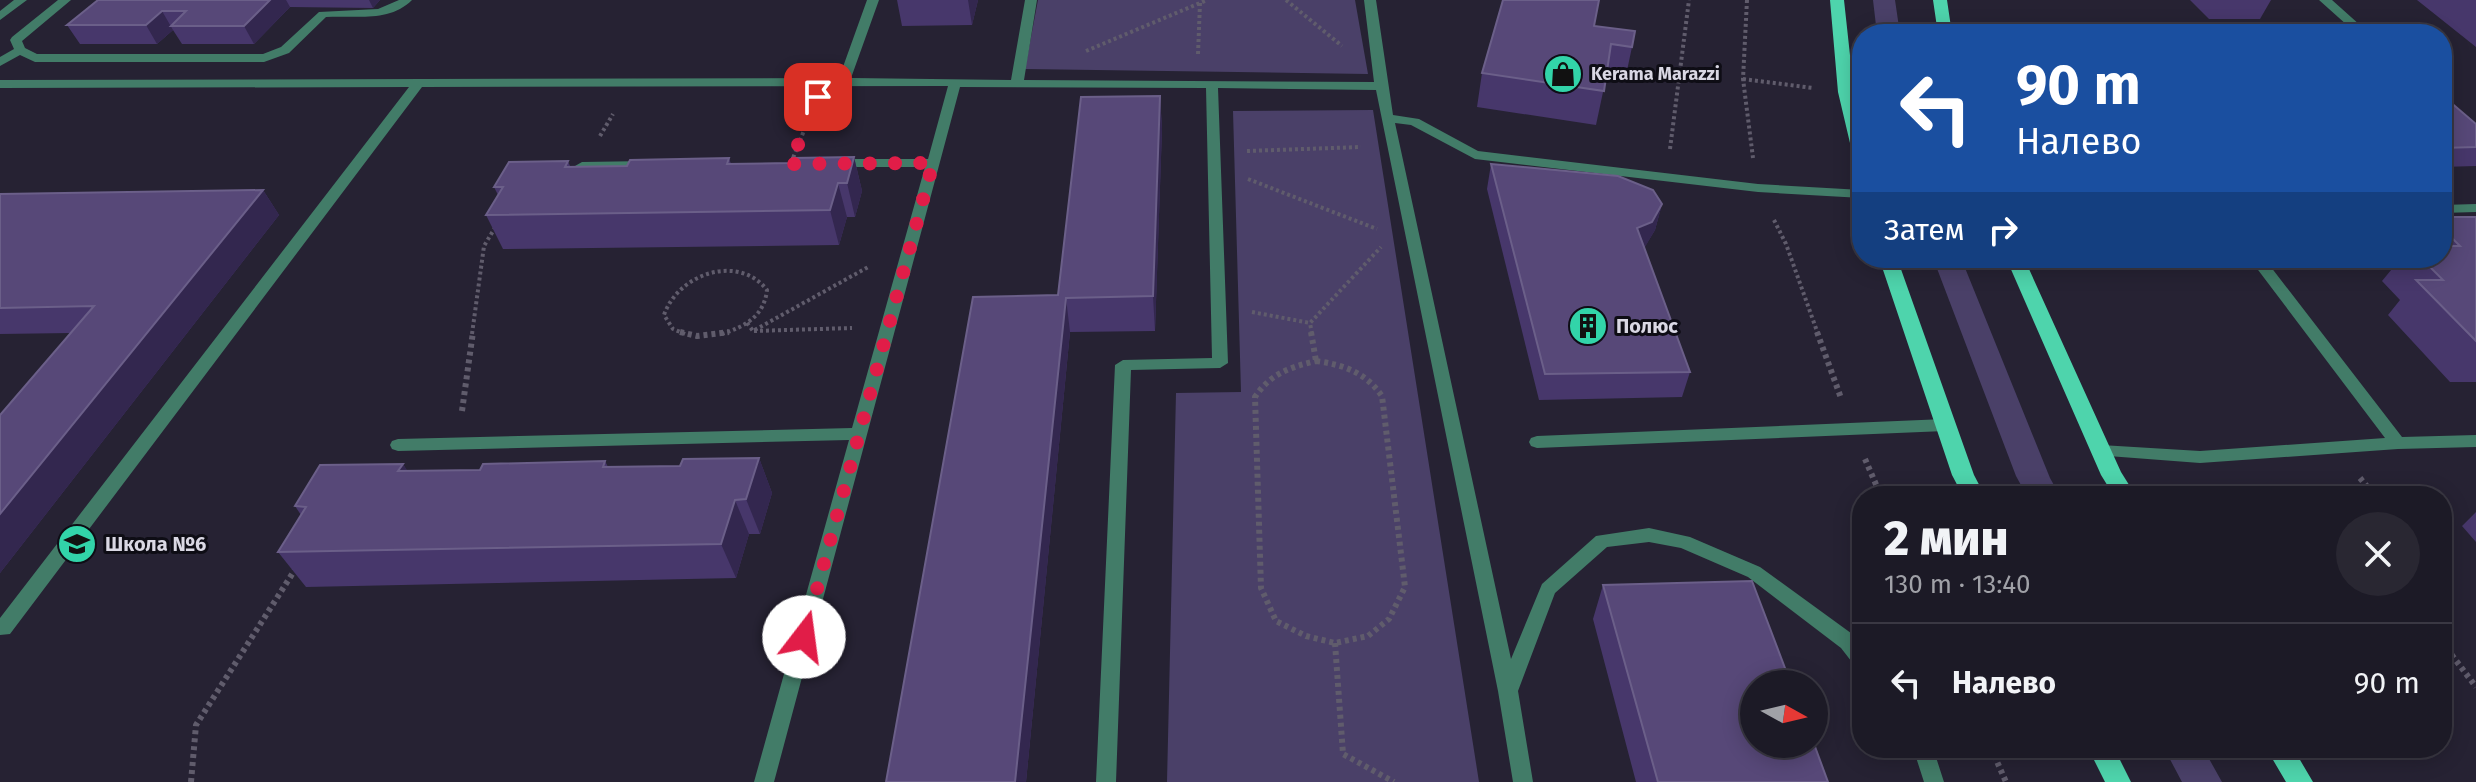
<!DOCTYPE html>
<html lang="ru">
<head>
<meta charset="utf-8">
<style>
	body { margin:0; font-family:"Fira Sans",sans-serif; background:#292732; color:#f1f3f6; height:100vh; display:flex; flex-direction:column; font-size:30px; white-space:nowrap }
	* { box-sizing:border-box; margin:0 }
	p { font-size:26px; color:#a0a1a7 }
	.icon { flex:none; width:44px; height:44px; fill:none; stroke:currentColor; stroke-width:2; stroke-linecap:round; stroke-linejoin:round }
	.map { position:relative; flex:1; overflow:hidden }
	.side { position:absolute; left:1852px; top:486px; width:600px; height:272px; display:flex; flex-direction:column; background:#1c1a26; border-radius:32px; box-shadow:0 4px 20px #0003,0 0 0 2px #3a3843 }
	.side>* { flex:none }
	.banner { position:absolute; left:1852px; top:24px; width:600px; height:244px; border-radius:32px; box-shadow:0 4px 20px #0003,0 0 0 2px #3a3843; background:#1a4fa0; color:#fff; overflow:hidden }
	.needle { width:52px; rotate:98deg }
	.tools { position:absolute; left:1740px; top:670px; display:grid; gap:16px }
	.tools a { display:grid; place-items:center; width:88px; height:88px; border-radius:50%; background:#1c1a26; box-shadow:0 4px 20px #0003,0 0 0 2px #3a3843; font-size:40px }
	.pin { position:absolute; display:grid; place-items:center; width:68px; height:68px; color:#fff; margin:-34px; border-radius:16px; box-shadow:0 4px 12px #0006 }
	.me { position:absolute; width:88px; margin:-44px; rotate:15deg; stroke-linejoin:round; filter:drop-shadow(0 0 6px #0008) }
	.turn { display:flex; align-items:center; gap:28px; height:168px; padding:0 32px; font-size:36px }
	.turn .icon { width:104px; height:104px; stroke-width:2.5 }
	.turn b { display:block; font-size:56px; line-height:68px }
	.then { display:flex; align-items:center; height:76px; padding:0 32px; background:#0003; gap:16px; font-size:30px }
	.round { display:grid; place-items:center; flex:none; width:84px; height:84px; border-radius:42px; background:#292732 }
	.overview { display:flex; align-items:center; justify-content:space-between; height:136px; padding:0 32px }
	h1 { font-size:48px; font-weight:800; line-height:60px }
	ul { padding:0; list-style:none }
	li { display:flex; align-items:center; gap:24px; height:120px; padding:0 32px; border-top:2px solid #3a3843 }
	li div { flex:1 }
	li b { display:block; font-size:30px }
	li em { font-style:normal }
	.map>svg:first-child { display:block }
	.green { fill:#4a4068 }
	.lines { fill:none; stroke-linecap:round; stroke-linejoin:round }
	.path-far1 { stroke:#605c6c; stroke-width:4; stroke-dasharray:3 3; stroke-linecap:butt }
	.path { stroke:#605c6c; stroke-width:6; stroke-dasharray:4 4; stroke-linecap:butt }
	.service { fill:#427c68; fill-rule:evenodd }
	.primary { fill:#4ed4ac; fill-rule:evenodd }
	.wall { fill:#47376b }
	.shaded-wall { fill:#33274f }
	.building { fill:#574878; stroke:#6b5f89; stroke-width:2 }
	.route { stroke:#e11d48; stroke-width:14; stroke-dasharray:0 25.2 }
	.labels { text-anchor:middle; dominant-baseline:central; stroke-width:6; stroke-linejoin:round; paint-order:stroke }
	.far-poi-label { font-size:18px; font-weight:bold; fill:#dad8e4; stroke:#0e0d15; text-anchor:start }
	.poi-label { font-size:20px; font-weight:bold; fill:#dad8e4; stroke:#0e0d15; text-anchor:start }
</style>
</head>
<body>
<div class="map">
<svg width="2476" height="782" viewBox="0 0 2476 782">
	<rect width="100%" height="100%" fill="#262233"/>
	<path class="green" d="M1038 0H1355L1368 74 1025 69Z
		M1873 0H1895L1900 34H1877Z
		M1373 110 1479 782H1167L1176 393 1241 392 1233 111Z
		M1933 258H1961L2050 478 2060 496H2027L2016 476Z
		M2164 748H2203L2222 782H2182Z"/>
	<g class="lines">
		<path class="path-far1" d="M1286 0 1342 46
			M1747 0 1743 79 1753 158
			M1086 51 1207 0
			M1198 54 1200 3
			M1743 79 1813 88
			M600 136 613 114
			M1670 149 1689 0
			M1247 151 1361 147
			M791 163 811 113
			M1248 179 1377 229
			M1774 220 1786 244 1818 334
			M1252 312 1310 323
			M747 323 753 331 870 266
			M754 331 852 328
			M472 334 484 246 496 226
			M685 334 673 329 664 315C678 274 738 253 767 290 764 316 746 326 722 334
			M1312 334 1310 323 1381 247"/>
		<path class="path" d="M680 332 697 336 729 332
			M1311 332 1316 361
			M1817 332 1841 398
			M1316 361C1344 365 1365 372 1382 396L1405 587 1389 619 1368 636 1335 643 1306 636 1276 621 1261 588 1255 397C1270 374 1290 367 1316 361Z
			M462 411 473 332
			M1865 459 1881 496
			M2360 478 2375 496
			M2442 642 2476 687
			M1335 643 1343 754 1394 782
			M1991 748 2006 782
			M191 782 196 725 296 568"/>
		<path class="service" d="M14 0H27L0 20V11Z
			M58 0H71L22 41 25 48 37 54H263L281 47 319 12 378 9 399 0H412C389 23 356 15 326 17L289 53 264 62H35L20 55 0 66V57L14 49 10 40 12 37Z
			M867 0H879L851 78 1011 80 1025 0H1037L1024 80 1374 82 1364 0H1376L1393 115 1419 119 1478 151 1758 184 1862 190V198L1758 192 1475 159 1411 125 1395 123 1511 659 1542 584 1596 536 1649 528 1690 537 1760 567 1855 636 1862 646V668L1855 666 1841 648 1748 577 1681 548 1649 542 1607 547 1555 593 1518 691 1533 782H1513L1498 691 1376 90 1218 88 1228 363 1220 368 1131 370 1116 782H1096L1115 365 1123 360 1212 358 1206 88 960 87 774 782H754L849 440 398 451 392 449 390 445 392 441 398 439 852 428 925 167H835L828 163 835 159H928L948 86 422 87 10 634 0 635V618L409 87 0 88V80L839 78Z
			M2319 0H2332L2370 34H2357Z
			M648 161 655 165 653 168 582 170 575 166 582 162Z
			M2476 204V212L2442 213V205Z
			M2249 258H2264L2402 437 2476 435V447L2398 449 2200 463 2095 455 2093 451 2095 447 2101 445 2200 451 2385 438Z
			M1945 419 1953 425 1945 431 1537 448 1531 446 1529 442 1531 438 1537 436Z
			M1913 748H1933L1944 782H1924Z"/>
		<path class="primary" d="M1830 0H1844L1854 92 1862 126V165L1854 160 1838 92Z
			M1933 0H1947L1952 34H1938Z
			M1879 258H1897L1974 475 1985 496H1963L1952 475Z
			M2006 258H2024L2121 472 2136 496H2114L2101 475Z
			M2088 748H2114L2131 782H2105Z
			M2266 748H2293L2313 782H2286Z"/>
	</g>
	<path class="wall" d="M98 0H380L373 8 290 7 254 44H182L173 30 157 44H80L67 25Z
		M897 0H978L972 25 902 26Z
		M2190 0H2271L2260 19H2209Z
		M2417 0H2476V47Z
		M1594 26 1632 47 1625 80 1606 78 1596 125 1477 107 1482 73Z
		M2442 95 2476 124V166L2442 167Z
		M1160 96 1162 129 1155 331 1070 332 1026 782H886L1058 295Z
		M854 157 862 191 855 217H847L839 245 503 249 486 215 498 195 494 187 568 161 570 166H627L729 158 731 164 790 163Z
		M1491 164 1662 204 1655 230 1644 248 1690 372 1682 397 1539 400 1487 189Z
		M263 190 279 215 0 573V415L71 333 0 334V194Z
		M2442 217H2476V382H2450L2388 315 2400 300 2382 281 2401 258H2442Z
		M759 458 772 493 760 534H749L736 578 306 587 278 552 301 515 295 506 403 464 407 471 480 470 605 461 608 467 680 466Z
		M2476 512V542L2462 526Z
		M1603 585 1828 782H1636L1593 619Z"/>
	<path class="shaded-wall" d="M270 0H286L290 7 254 44 244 26Z
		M369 0H380L373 8Z
		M968 0H978L972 25Z
		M162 11 173 30 157 44 146 25Z
		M1160 96 1162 129 1155 331 1153 296Z
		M854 157 862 191 855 217 847 183Z
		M838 183 847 217 839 245 830 210Z
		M263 190 279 215 0 573V514Z
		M1662 204 1655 230 1645 247 1630 254 1637 228Z
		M1066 298 1070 332 1026 782H1015Z
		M759 458 772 493 760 534 746 499Z
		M403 464 426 499 398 471Z
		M735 500 749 534 736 578 721 544Z"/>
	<path class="building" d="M98 0H270L244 26H171L186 11H162L146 25H67Z
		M1503 0H1599L1594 26 1635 31 1632 47 1611 44 1604 91 1482 73Z
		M2442 95 2476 124V147L2442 148Z
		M1160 96 1153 296 1066 298 1015 782H886L973 297 1058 295 1081 97Z
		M854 157 847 183H838L830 210 486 215 503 187H494L509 162 568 161 565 167 627 166 630 160 729 158 727 164 790 163 792 158Z
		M1491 164 1618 176 1653 190 1662 204 1652 222 1637 228 1690 372 1545 374Z
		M263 190 0 514V415L94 306 0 308V194Z
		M2442 217H2476V341L2416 280H2443L2421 258H2442V246H2460L2442 228Z
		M759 458 746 499 735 500 721 544 278 552 306 507 295 506 320 465 403 464 398 471 480 470 483 464 605 461 603 467 680 466 683 459Z
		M1752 581 1791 684H1754V744H1814L1828 782H1658L1603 585Z"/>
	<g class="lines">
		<path class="route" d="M804 637 933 163 790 164 818 97"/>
	</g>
	<defs>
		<symbol id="shop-disc" viewBox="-11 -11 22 22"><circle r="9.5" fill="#32d4a9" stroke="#0e0d15"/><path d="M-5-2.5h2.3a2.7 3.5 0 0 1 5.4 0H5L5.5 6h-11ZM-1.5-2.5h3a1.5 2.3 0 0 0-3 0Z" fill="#111"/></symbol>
		<symbol id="building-disc" viewBox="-11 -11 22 22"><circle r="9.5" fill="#32d4a9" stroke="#0e0d15"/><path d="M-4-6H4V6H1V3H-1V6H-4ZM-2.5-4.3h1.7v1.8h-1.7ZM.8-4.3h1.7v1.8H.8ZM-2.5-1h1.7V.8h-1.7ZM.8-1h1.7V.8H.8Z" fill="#111"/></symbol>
		<symbol id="school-disc" viewBox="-11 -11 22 22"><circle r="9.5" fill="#32d4a9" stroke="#0e0d15"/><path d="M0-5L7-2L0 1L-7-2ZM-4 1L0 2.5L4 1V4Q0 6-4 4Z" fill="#111"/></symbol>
	</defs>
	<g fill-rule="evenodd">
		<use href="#shop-disc" x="1541" y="52" width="44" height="44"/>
		<use href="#building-disc" x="1566" y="304" width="44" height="44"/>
		<use href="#school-disc" x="55" y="522" width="44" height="44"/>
	</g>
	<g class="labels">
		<g class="far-poi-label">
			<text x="1591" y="74">Kerama Marazzi</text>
		</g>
		<g class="poi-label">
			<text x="1616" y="326">Полюс</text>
			<text x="105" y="544">Школа №6</text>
		</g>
	</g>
</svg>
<div class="tools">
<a><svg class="needle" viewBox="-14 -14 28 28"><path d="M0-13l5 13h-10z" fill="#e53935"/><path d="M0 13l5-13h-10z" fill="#a0a1a7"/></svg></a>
</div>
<div class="pin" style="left:818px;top:97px;background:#d93025"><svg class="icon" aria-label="arrive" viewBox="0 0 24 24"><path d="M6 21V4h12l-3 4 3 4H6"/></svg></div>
<svg class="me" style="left:804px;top:637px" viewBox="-20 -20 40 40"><circle r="19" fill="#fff"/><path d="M0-13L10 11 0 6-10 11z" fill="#e11d48"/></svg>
<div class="banner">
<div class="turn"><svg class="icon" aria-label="left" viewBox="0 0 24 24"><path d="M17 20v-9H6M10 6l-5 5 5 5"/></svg><div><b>90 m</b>Налево</div></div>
<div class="then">Затем<svg class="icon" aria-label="right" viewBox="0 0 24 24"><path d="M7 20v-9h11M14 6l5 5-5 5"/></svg></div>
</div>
<section class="side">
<div class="overview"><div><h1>2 мин</h1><p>130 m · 13:40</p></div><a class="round"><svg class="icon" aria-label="close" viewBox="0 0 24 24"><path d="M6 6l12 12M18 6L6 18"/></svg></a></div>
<ul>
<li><svg class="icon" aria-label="left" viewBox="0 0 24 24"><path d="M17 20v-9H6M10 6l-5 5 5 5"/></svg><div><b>Налево</b></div><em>90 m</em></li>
</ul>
</section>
</div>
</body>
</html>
